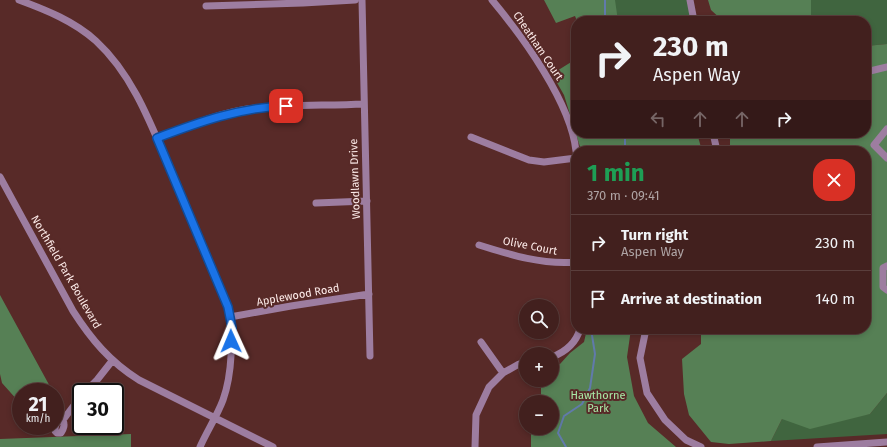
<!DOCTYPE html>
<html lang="en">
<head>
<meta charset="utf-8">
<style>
	body { margin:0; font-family:"Fira Sans",sans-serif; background:#492827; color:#f1f3f6; height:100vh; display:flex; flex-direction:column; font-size:15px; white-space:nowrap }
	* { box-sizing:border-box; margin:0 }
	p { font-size:13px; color:#aea3a4 }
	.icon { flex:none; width:22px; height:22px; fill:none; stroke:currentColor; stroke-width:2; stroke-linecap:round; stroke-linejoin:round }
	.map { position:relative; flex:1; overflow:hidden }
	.details { position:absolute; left:571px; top:146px; width:300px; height:188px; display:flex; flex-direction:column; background:#42201e; border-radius:16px; box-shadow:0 2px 6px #0003,0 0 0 1px #5a3e3c }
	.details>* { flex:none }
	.hud { position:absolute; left:571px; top:16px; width:300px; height:122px; border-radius:16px; box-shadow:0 2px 6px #0003,0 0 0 1px #5a3e3c; background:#42201e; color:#f1f3f6; overflow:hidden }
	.tools { position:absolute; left:519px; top:299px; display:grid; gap:8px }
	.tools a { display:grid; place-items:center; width:40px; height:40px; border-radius:50%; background:#42201e; box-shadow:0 2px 6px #0003,0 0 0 1px #5a3e3c; font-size:20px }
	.speed { position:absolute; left:12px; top:383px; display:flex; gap:8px; font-size:20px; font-weight:700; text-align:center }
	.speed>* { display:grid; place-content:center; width:52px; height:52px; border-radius:50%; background:#42201e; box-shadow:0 2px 6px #0003,0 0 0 1px #5a3e3c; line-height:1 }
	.speed small { font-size:10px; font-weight:400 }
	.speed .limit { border:2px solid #111; border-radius:6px; background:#fff; color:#111 }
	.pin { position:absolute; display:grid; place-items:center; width:34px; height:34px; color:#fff; margin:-17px; border-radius:8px; box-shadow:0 2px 6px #0006 }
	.me { position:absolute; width:44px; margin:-22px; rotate:359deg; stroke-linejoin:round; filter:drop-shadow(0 0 3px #0008) }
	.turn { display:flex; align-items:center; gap:14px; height:84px; padding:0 16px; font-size:18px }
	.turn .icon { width:52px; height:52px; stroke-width:2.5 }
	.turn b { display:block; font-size:28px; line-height:34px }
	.lanes { display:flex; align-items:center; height:38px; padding:0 16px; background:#0003; justify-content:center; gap:20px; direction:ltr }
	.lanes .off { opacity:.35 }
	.round { display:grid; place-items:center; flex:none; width:42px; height:42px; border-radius:16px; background:#492827 }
	.head { display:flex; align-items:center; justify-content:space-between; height:68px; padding:0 16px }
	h1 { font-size:24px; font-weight:700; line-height:30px; color:#1e9e55 }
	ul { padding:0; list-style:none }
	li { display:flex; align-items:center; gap:12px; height:56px; padding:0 16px; border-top:1px solid #5a3e3c }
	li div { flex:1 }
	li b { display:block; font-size:15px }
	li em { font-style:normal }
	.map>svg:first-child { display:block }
	.green { fill:#40653f }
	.forest { fill:#568055 }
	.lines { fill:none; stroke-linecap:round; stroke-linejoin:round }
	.stream { stroke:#617aab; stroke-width:2 }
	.minor { stroke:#9d7da0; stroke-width:7 }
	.route-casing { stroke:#114b97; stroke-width:10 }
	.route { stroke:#1a73e8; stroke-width:7 }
	.labels { text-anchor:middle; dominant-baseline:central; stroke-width:4; stroke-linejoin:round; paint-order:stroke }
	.street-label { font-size:11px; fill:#fceae8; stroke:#582a28 }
	.park-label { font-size:11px; fill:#a9eaa7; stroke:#582a28 }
</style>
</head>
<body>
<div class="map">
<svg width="887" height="447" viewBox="0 0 887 447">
	<rect width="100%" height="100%" fill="#582a28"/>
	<path class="green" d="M569 0H687L693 21H580Z
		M811 0H887V44L866 46V21H811Z
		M887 393V434L771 441 782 419 870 414Z"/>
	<path class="forest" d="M544 0H615L618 21H577L575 16 556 23Z
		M708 0H811V21H723L711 10Z
		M663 15 683 19V21H641Z
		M887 44V393L870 414 810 429 782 419 771 441 729 444 711 442 689 415 684 394 682 359 701 344V330L696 329H866V151H730V133H866V46Z
		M576 59V133H697L702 151H626V148L581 150 564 95 552 74Z
		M0 295 53 392H21V401L19 402 2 383 0 374Z
		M587 329H631L627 357 634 396 648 423 676 447H531V428H552V402H541V380H552V365L560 364 570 353 584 342Z
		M131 434V447H0V439Z"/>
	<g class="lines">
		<path class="stream" d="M605 0V21
			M625 151V133
			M566 447 558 433 564 416 582 404 590 388 595 354 591 329"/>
		<path class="minor" d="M19 0C46 10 74 21 96 41 134 76 152 127 172 174 189 213 206 252 222 291 224 297 227 302 228 308 234 334 232 375 223 400 217 416 207 431 200 447
			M362 0 370 356
			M492 0C523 37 571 103 576 151
			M690 0 694 21
			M206 6 303 3 355 0
			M866 72 887 67
			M887 129 874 145 887 158
			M713 133 717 151
			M471 137 529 160 544 162 576 158
			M157 138C186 127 216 114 247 109 286 104 325 106 364 104
			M0 177 73 311C91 339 110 362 139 380L273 447
			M316 203 367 201
			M479 245C511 255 543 265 576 262
			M887 266 883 268V287L887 290
			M230 317 291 306 369 294
			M646 329 640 358 647 393 665 420 686 440 701 447
			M481 342 503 373
			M552 357C565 352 576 343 580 329
			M85 392 97 380 112 361
			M63 420C65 425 64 428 61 433H57L55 431C55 425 56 421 63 420L81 396
			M475 447 476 415 489 387 503 373 519 364 526 362
			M817 447 887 442"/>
	</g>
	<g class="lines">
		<defs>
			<path id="route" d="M231 341 232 328 228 307 157 138C199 122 241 107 286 106"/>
		</defs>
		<use href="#route" class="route-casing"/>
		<use href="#route" class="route"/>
	</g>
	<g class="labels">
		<g class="street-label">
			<text transform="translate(538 46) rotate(56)">Cheatham Court</text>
			<text transform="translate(355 179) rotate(-92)">Woodlawn Drive</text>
			<text transform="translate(530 246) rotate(11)">Olive Court</text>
			<text transform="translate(66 272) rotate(60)">Northfield Park Boulevard</text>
			<text transform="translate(298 295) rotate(-10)">Applewood Road</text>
		</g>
		<g class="park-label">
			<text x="598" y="395">Hawthorne<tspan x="598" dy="13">Park</tspan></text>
		</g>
	</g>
</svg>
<div class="tools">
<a><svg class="icon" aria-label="search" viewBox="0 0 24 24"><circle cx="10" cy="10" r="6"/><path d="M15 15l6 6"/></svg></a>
<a>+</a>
<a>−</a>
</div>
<div class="speed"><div>21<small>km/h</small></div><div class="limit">30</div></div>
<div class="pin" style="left:286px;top:106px;background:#d93025"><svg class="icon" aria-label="arrive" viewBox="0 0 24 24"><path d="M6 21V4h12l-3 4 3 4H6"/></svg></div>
<svg class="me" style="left:231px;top:341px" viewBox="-20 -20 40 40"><path d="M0-17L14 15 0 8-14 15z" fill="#1a73e8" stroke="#fff" stroke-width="4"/></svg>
<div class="hud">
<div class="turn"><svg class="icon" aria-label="right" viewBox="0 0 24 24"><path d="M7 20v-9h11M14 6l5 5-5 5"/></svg><div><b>230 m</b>Aspen Way</div></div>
<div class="lanes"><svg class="icon off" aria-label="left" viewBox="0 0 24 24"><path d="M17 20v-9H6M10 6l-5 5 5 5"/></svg><svg class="icon off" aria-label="ahead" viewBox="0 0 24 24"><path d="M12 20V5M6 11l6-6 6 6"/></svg><svg class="icon off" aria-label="ahead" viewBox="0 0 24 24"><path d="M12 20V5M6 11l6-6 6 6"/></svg><svg class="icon" aria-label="right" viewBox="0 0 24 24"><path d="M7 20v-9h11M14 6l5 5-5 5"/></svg></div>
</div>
<section class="details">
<div class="head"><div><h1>1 min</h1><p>370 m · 09:41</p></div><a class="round" style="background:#d93025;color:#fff"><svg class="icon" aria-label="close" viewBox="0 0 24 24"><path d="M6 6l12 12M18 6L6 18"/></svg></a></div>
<ul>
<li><svg class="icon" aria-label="right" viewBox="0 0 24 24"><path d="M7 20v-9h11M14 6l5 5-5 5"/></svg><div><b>Turn right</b><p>Aspen Way</p></div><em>230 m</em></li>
<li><svg class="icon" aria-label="arrive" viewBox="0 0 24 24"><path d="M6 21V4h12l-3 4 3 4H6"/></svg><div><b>Arrive at destination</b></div><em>140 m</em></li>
</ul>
</section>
</div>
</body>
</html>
